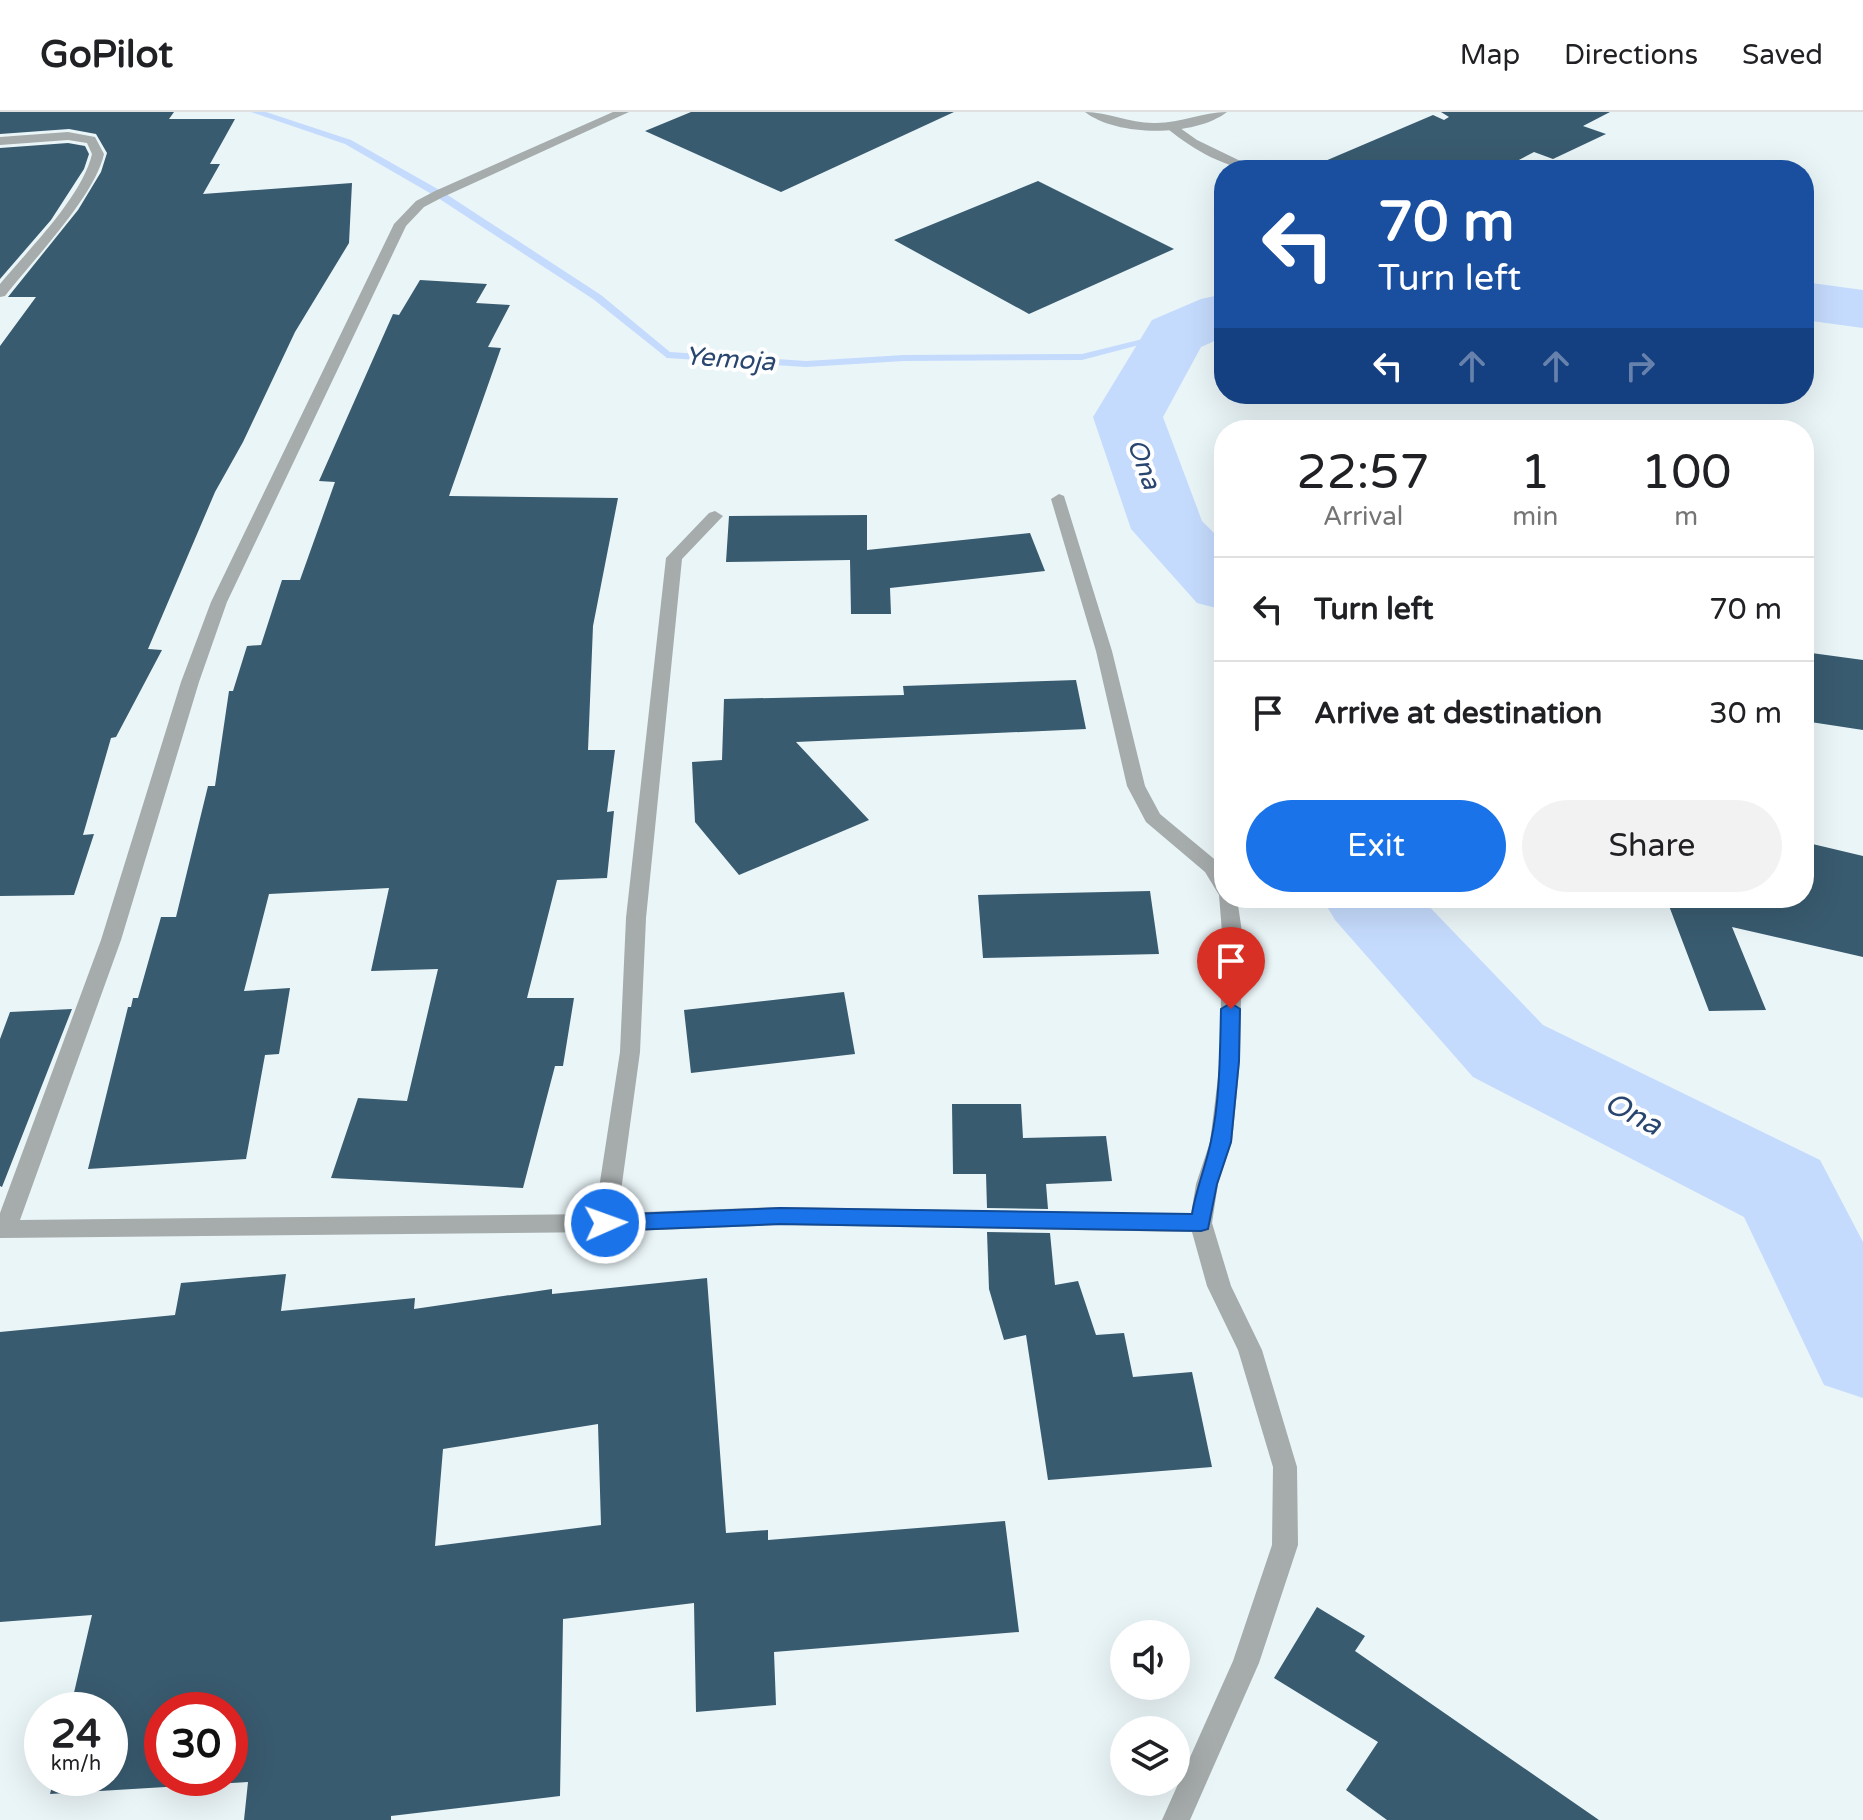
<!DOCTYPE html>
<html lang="en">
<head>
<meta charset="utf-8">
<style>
	body { margin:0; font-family:"Varela Round",sans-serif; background:#f2f2f2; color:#202124; height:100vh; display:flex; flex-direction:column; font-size:30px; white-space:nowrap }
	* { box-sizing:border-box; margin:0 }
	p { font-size:26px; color:#757577 }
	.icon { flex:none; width:44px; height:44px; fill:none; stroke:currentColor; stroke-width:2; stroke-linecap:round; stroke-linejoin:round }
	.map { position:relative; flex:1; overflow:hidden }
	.details { position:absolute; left:1214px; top:308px; width:600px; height:488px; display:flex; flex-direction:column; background:#fff; border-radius:32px; box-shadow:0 8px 32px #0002 }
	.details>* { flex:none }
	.banner { position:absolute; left:1214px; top:48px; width:600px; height:244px; border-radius:32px; box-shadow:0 8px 32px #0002; background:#1a4fa0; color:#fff; overflow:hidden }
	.tools { position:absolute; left:1110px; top:1508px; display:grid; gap:16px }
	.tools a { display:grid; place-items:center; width:80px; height:80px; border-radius:50%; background:#fff; box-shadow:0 8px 32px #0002; font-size:40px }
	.speed { position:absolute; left:24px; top:1580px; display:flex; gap:16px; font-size:40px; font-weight:700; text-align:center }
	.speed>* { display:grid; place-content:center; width:104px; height:104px; border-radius:50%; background:#fff; box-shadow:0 8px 32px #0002; line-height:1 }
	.speed small { font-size:20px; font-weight:400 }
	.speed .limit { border:12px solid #d22; background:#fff; color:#111 }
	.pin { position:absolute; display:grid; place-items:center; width:68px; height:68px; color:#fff; margin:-82px -34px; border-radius:50% 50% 50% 0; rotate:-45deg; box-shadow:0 0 8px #0007 }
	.pin .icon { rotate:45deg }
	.me { position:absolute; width:88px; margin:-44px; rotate:88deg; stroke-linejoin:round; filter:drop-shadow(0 0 6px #0008) }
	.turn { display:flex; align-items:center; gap:28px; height:168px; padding:0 32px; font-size:36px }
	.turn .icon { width:104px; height:104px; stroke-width:2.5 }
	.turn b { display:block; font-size:56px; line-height:68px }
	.lanes { display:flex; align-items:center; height:76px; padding:0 32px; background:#0003; justify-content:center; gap:40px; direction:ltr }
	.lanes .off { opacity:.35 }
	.eta { display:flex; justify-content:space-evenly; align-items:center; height:136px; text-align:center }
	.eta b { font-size:48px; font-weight:600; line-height:56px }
	.cta { display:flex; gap:16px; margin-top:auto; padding:16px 32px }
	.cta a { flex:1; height:92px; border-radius:48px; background:#1a73e8; color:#fff; font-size:32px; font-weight:600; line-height:92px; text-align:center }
	.cta a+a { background:#f2f2f2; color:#202124 }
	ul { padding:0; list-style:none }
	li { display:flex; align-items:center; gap:24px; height:104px; padding:0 32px; border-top:2px solid #e0e0e0 }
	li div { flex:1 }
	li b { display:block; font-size:30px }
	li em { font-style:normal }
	header { display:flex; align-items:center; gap:48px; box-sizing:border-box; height:112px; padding:0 40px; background:#fff; border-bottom:2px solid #e0e0e0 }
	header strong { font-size:38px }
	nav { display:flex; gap:44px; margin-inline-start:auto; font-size:28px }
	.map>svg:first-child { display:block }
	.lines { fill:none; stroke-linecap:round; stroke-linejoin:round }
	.stream { fill:#c5dbfd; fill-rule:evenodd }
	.river { fill:#c5dbfd; fill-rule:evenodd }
	.building { fill:#395b6f; fill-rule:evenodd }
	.lane { fill:#a6abab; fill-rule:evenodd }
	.street { fill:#a6abab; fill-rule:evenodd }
	.route { fill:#1a73e8; stroke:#114b97; stroke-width:2 }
	.labels { text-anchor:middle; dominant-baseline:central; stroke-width:8; stroke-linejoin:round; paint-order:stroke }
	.far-water-label { font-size:26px; font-style:italic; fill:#294671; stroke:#fff }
	.water-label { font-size:30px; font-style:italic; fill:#294671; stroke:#fff }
</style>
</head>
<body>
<header>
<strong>GoPilot</strong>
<nav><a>Map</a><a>Directions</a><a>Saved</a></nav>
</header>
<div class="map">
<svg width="1863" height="1708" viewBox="0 0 1863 1708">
	<rect width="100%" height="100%" fill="#eaf5f8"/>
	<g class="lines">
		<path class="stream" d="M251 0H266L351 28 443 80 601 183 670 240 806 249 904 243 1082 242 1175 219 1181 222 1082 248 904 249 806 255 667 246 593 187 435 84 345 32Z"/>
		<path class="river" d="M1804 170 1863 178V216L1804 208Z
			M1224 182V225L1201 235 1163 305 1202 409 1224 431V498L1197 491 1131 417 1093 305 1152 208 1201 187Z
			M1322 786H1421L1543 913 1820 1048 1863 1130V1286L1824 1273 1744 1105 1473 965 1335 808Z"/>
	</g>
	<path class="building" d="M0 0H174L169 7H235L210 52H220L203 82 352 71 349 131 295 220 243 330 215 380 148 537 162 538 116 625 111 626 83 723 94 722 74 783 0 784V234L36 185H8L78 98 101 60 107 41 96 22 69 17 0 22Z
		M691 0H954L781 80 645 19Z
		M1441 0H1610L1583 14 1606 22 1553 47 1534 40 1500 58H1304L1433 3 1444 8 1449 5Z
		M68 31 85 34 89 42 84 57 51 108 0 167V36Z
		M1038 69 1174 137 1029 202 894 128Z
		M420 168 487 172 476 191 510 193 488 235 501 236 449 384 618 386 593 514 588 638H615L607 700 614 699 607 766 557 768 527 886H574L563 954H555L523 1076 331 1066 358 986 407 989 438 857 371 859 389 776 269 782 244 879 290 876 279 942 265 943 246 1047 88 1057 128 895H131L133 886H138L161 805H176L208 674H215L229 579H233L247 534 261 533 282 468H300L335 370 319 369 393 202 399 203Z
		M867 403V438L1030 421 1045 459 890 476 891 502H851L850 448 726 450 729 404Z
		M1804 540 1863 548V618L1804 609Z
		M1076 568 1086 617 796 630 869 708 739 763 695 710 692 650 722 648 724 587 904 583 903 574Z
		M1804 730 1863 744V845L1732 815 1766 898 1709 899 1666 786H1804Z
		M1150 779 1159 842 983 846 978 783Z
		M844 880 855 942 691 961 684 898Z
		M72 897 2 1075 0 1074V927L10 900Z
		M952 992H1021L1023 1026 1106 1024 1112 1069 1046 1072 1048 1097 987 1096 986 1062H953Z
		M987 1120 1050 1121 1055 1173 1078 1169 1096 1223 1124 1221 1133 1265 1192 1260 1212 1355 1048 1368 1026 1223 1004 1228 989 1177Z
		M286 1162 281 1199 415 1186 414 1197 552 1177V1182L707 1166 726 1421 768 1418V1428L1005 1409 1019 1520 774 1540 776 1593 696 1600 694 1491 563 1507 560 1684 391 1704V1708H244L248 1670 50 1682 54 1666H110V1598H70L92 1503 0 1510V1220L175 1203 181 1171ZM598 1312 601 1413 435 1434 443 1337ZM162 1598H230V1666H162Z
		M1317 1495 1365 1524 1355 1539 1599 1708H1387L1346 1678 1378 1630 1274 1566Z"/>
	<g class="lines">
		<path class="lane" d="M1173 11 1197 28 1259 58C1227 58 1193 37 1169 18L1167 15Z"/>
		<path class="street" d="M613 0H629L443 85 424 95 406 114 227 490 199 570 121 828 20 1108 595 1102 620 940 626 806 666 446 709 401 715 399 723 404 682 447 646 806 640 940 618 1101 780 1095 1191 1102 1196 1072 1210 1030 1220 949 1222 820 1219 783 1205 760 1146 710 1127 674 1096 539 1051 387 1059 382 1064 384 1112 539 1145 674 1160 702 1219 751 1224 760V786H1237L1242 820 1240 949 1232 1030 1218 1072 1212 1111 1231 1174 1262 1238 1297 1355 1298 1433 1259 1551 1190 1708H1162L1233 1549 1272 1433 1273 1355 1238 1238 1207 1174 1192 1120 780 1113 605 1120 0 1126V1101L101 828 181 570 211 490 394 112 416 89 435 79Z
			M1085 0C1108 0 1129 11 1153 11 1179 12 1202 0 1227 0 1195 25 1117 25 1085 0Z
			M68 20 95 25 104 42C95 84 33 148 5 184L0 185V172C29 137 82 85 92 42L87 31 68 28 0 33V25Z"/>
	</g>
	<path class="route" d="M1231 891 1240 897 1239 949 1231 1030 1217 1072 1208 1117 1201 1119 780 1112 605 1119 598 1117 595 1111 598 1105 605 1103 780 1096 1192 1102C1196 1077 1206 1054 1211 1029 1220 987 1220 941 1221 897Z"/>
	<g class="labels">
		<g class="far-water-label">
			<text transform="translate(730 247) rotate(4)">Yemoja</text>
			<text transform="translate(1144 352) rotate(70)">Ona</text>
		</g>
		<g class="water-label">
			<text transform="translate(1633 1002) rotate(27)">Ona</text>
		</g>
	</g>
</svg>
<div class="tools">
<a><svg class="icon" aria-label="sound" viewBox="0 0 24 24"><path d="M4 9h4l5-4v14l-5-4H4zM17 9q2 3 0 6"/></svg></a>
<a><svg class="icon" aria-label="layers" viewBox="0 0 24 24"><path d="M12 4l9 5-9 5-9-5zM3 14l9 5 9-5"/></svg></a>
</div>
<div class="speed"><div>24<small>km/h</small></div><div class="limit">30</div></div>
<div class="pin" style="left:1231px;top:897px;background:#d93025"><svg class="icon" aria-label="arrive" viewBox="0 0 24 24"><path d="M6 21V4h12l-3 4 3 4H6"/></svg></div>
<svg class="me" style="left:605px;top:1111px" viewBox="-20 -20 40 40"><circle r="17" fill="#1a73e8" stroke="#fff" stroke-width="3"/><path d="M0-11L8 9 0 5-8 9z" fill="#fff"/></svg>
<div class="banner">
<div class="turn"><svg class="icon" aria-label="left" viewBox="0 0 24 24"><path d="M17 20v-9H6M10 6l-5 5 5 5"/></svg><div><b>70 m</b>Turn left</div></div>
<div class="lanes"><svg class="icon" aria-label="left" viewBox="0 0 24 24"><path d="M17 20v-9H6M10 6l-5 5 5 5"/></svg><svg class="icon off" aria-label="ahead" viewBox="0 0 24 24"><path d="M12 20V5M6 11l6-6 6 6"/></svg><svg class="icon off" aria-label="ahead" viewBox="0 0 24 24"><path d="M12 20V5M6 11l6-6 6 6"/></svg><svg class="icon off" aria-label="right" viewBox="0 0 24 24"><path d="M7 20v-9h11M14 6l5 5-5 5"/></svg></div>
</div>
<section class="details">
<div class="eta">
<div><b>22:57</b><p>Arrival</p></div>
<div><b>1</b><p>min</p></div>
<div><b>100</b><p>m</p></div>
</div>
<ul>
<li><svg class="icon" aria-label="left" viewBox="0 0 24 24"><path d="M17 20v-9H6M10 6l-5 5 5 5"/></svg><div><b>Turn left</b></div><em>70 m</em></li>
<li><svg class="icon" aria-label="arrive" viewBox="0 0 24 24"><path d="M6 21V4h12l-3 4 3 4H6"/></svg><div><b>Arrive at destination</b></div><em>30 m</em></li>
</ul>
<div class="cta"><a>Exit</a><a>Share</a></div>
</section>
</div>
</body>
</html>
